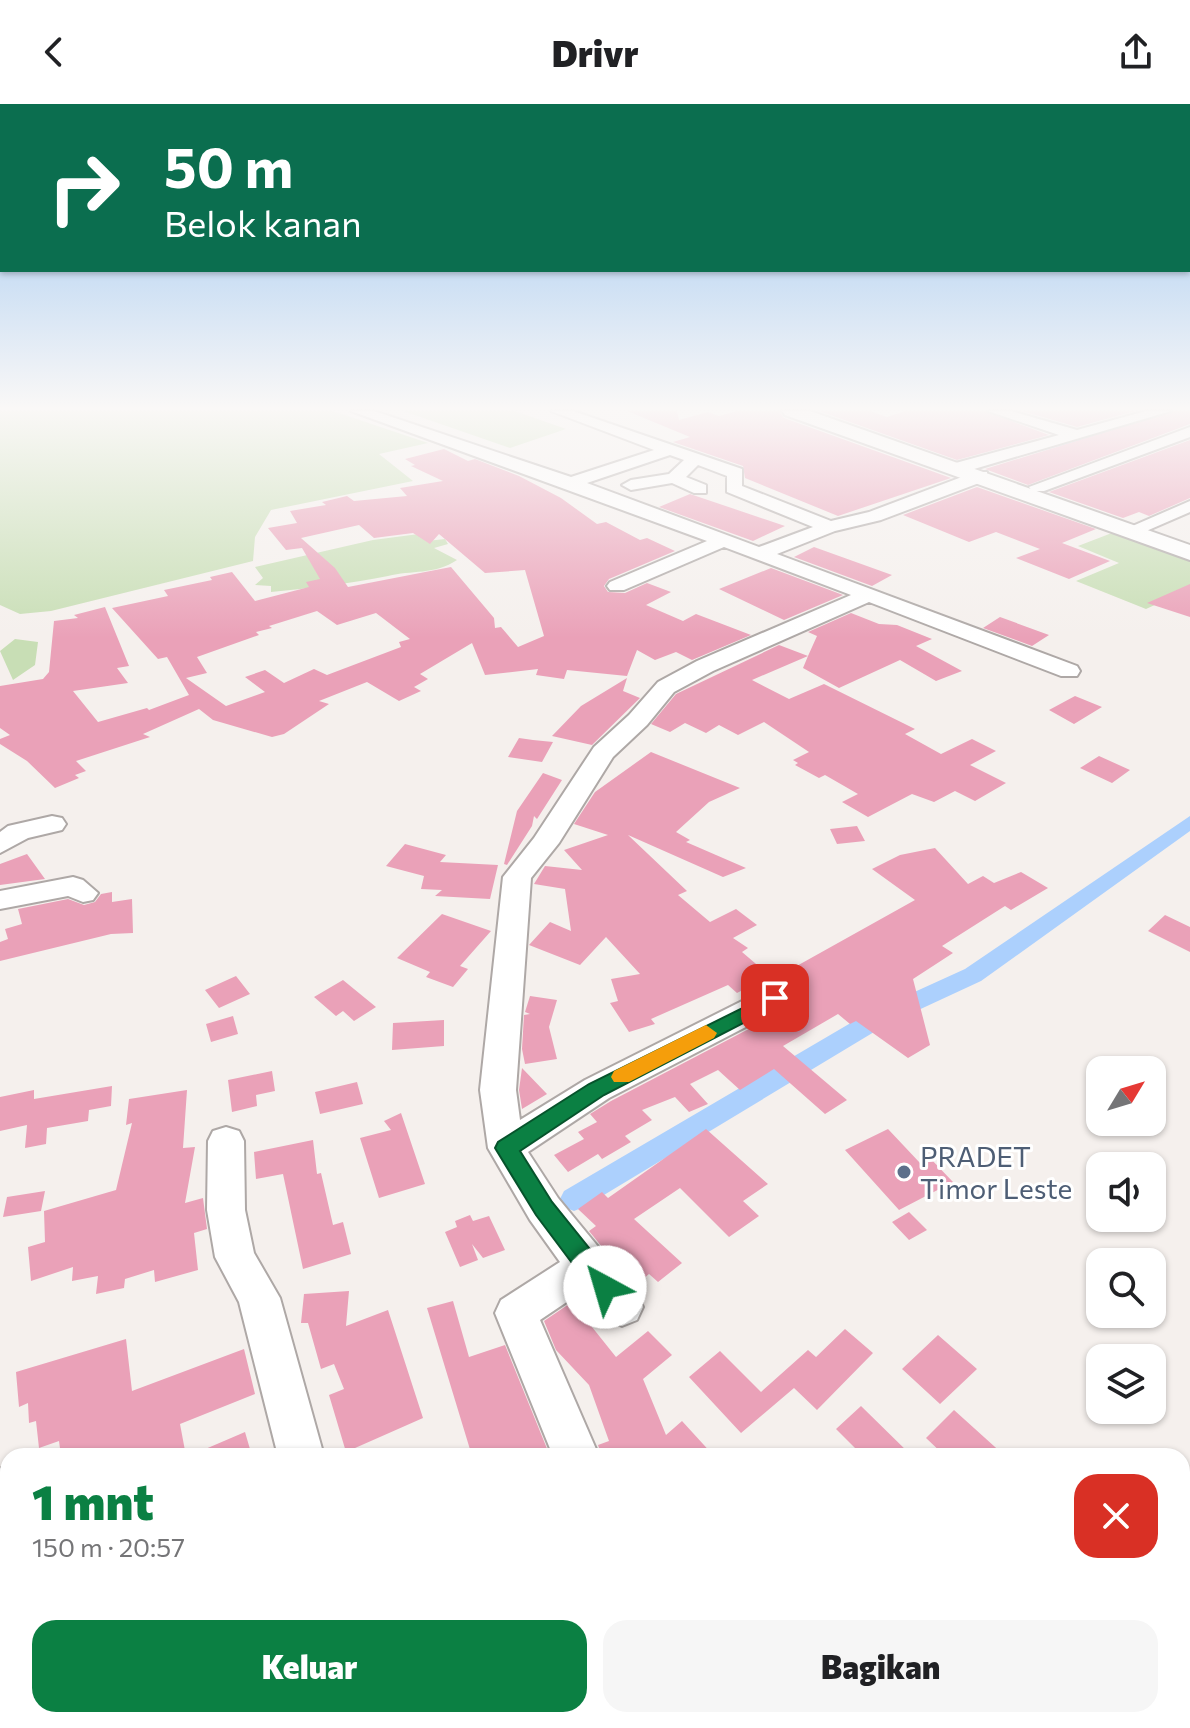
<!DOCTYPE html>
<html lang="id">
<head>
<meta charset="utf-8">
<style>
	body { margin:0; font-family:Commissioner,sans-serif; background:#f6f6f6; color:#202124; height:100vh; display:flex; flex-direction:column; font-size:30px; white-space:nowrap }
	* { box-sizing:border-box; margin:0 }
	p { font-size:26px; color:#757577 }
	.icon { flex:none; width:44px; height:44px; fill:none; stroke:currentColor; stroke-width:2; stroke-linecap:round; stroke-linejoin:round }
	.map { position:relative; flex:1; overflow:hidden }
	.details { position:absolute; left:0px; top:1344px; width:1190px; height:280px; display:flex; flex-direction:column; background:#fff; border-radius:24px 24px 0 0; box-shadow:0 2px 6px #0004 }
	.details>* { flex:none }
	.banner { position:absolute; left:0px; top:0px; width:1190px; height:168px; box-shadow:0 2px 6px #0004; background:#0b6e4f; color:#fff; overflow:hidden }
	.needle { width:52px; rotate:52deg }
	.buttons { position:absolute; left:1086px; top:952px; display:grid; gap:16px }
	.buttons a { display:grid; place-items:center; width:80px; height:80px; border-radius:16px; background:#fff; box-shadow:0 2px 6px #0004; font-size:40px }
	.pin { position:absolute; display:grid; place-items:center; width:68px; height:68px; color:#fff; margin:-34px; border-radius:16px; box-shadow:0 4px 12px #0006 }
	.me { position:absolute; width:88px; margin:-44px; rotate:321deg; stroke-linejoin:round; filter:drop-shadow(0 0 6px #0008) }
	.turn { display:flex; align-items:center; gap:28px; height:168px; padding:0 32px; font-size:36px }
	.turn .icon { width:104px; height:104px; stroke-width:2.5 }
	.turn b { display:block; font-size:56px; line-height:68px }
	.round { display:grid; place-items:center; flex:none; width:84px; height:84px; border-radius:24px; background:#f6f6f6 }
	.head { display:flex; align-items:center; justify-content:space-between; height:136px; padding:0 32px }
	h1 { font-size:48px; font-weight:800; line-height:60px; color:#0b8043 }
	.primary-button { display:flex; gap:16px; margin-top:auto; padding:16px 32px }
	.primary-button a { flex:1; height:92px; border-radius:24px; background:#0b8043; color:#fff; font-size:32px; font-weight:800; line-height:92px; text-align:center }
	.primary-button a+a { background:#f6f6f6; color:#202124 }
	header { display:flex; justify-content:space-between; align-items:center; height:104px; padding:0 32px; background:#fff; font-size:36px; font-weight:800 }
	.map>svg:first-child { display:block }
	.green { fill:#c8deb5 }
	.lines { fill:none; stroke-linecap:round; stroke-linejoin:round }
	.stream { stroke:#acd0fd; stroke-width:3 }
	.canal { fill:#acd0fd; fill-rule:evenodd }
	.building { fill:#eaa1b8; fill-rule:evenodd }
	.minor-casing { stroke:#aea8a6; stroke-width:4 }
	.major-casing { stroke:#aea8a6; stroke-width:4 }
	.minor { fill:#fff; fill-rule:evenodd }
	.major { fill:#fff; fill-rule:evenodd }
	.route { fill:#0b8043; stroke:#07532c; stroke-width:2 }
	.slow { fill:#f59e0b }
	.service-dot { fill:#5c6f8a; stroke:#fff; stroke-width:3 }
	.labels { text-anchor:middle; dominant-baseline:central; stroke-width:6; stroke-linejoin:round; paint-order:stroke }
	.near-service-label { font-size:28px; fill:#4e5e75; stroke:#fff; text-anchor:start }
</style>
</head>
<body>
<header><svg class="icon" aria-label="back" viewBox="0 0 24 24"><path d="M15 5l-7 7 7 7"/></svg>Drivr<svg class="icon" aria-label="share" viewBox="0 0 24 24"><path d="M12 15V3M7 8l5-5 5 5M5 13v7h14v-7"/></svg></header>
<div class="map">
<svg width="1190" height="1624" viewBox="0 0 1190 1624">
	<rect width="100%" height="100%" fill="#f5f0ed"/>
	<path class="green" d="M0 307H333L428 339 379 350 413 377 271 406 255 433 253 457 51 507 20 510 0 501Z
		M403 307H515L566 325 510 344Z
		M1117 427 1190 454V485L1146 505 1076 477 1119 459 1078 442Z
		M419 430 427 437 445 435 448 440 434 444 457 456C435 471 411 466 388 472 349 480 310 484 271 488V482L255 481 263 474 255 463 373 436Z
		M15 535 38 538 35 561 13 576 0 547Z
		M1182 1428 1190 1434V1554L1182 1547Z"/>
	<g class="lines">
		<path class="stream" d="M1017 352 1114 326"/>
		<path class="canal" d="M1190 712V727L981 877 884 922 584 1103 574 1107 564 1103 560 1095 564 1087 866 910 965 865Z"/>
	</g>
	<path class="building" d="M627 307H677L679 316 708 308 719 312 737 307H779L784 314 951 374 838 412 745 374 743 362 673 338 690 333Z
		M819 307H870L887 313 905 307H985L1049 331 957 356Z
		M1022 307H1135L1077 323Z
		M1174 307H1190V320L1028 381 985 365Z
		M1190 336V394L1149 412 1139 408 1123 414 1049 388Z
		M444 345 468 357 475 355 519 372 561 394 597 420 606 418 640 436 647 434 675 447 609 475 604 482 608 488 625 489 647 479 671 488 646 501 683 517 696 510 751 531 692 556 676 548 655 556 637 546 627 572 567 566 564 575 536 571 538 565 485 571 472 539 420 570 428 575 414 583 421 587 399 597 367 578 319 597 329 600 284 630 272 633 213 616 199 605 143 630 150 633 76 657 86 667 75 671 79 674 55 684 27 657 0 640V635L10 631 0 624V582L43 575 49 568 54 517 78 514 74 511 105 503 129 562 117 564 128 579 73 587 98 618 147 604 149 606 189 591 167 553 158 555 112 504 168 492 164 486 212 476 210 473 232 468 255 497 309 483 306 478 320 475 302 444 286 446 268 424 297 419 290 407 326 401 322 398 347 392 354 397 407 392 400 384 443 377 411 362 415 361 405 355ZM359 421 374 434 413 429 430 440 439 430 485 469 525 466 544 532 518 543 501 523 495 524 494 514 451 463 348 483 335 464 301 434ZM317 507 337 521 376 509 410 535 399 538 401 543 327 571 314 565 284 579 265 566 245 573 265 588 226 602 186 574 207 569 197 553 259 531 256 528 272 524 269 522Z
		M977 383 1096 425 1062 439 1110 457 1069 475 1016 454 1040 445 996 428 969 438 903 411Z
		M690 390 696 392 785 422 753 437 659 403Z
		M814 443 892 471 872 482 794 453Z
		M771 464 843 491 784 516 719 485Z
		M1190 480V513L1147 499Z
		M851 509 879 520 897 521 932 535 916 542 962 567 936 577 900 556 839 584 803 564 808 552 752 576 789 595 824 580 915 625 905 630 941 650 972 635 996 647 970 661 1006 679 975 697 955 687 934 698 912 690 868 713 842 698 858 690 825 671 819 674 795 661 798 659 793 656 809 648 764 618 738 631 719 621 706 629 685 619 670 628 651 620 676 590 779 541 808 552 817 532 808 528Z
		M1000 513 1049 531 1032 542 983 524Z
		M627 574 623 587 640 594 592 641 552 632 581 602Z
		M1075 592 1102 603 1074 620 1049 606Z
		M519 634 533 636 553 638 542 658 508 653Z
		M651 648 740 684 709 698 676 728 690 736 686 738 746 764 723 773 628 731 687 787 678 791 710 818 736 805 757 821 733 834 748 844 742 848 770 872 737 889 728 881 651 915 655 920 629 928 610 899 618 897 611 875 640 870 606 833 580 861 529 841 550 818 571 827 565 785 534 780 545 762 582 766 564 746 608 731 574 720 595 688Z
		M1099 652 1130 666 1112 679 1080 664Z
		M543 669 562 676 537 715 534 712 532 722 507 761 504 760 517 707Z
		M857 722 865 737 837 740 830 725Z
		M405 740 446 751 440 758 498 761 490 795 435 792 442 786 421 785 424 772 386 762Z
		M935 744 968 780 983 772 994 779 1021 768 1048 784 1011 806 1005 802 942 842 953 849 913 875 930 941 908 954 856 917 850 920 838 910 783 942 847 996 825 1010 774 965 740 986 718 966 690 980 708 1000 689 1008 675 993 642 1006 652 1016 625 1032 631 1038 602 1055 598 1050 568 1068 554 1051 584 1035 578 1028 597 1018 590 1010 611 997 787 905 800 891 777 873 915 796 872 765 900 751Z
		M27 750 45 775 0 781V760Z
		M112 788V798L132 795 133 829 111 830 0 857V838L8 835 5 825 22 820 18 805 68 795 84 801 95 798 101 790Z
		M442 810 491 827 460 862 468 865 453 883 426 873 430 868 397 854Z
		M1165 811 1190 823V848L1148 827Z
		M236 872 250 890 219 904 205 886Z
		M343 876 376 903 354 917 343 907 336 912 314 893Z
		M530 892 557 896 549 923 557 955 525 960 522 945 524 911 530 910 525 908Z
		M233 912 238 930 211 938 206 920Z
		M444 916V942L392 946 393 919Z
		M522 964 547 990 522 1005 519 986Z
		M272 967 275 987 256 991 257 1002 232 1008 228 976Z
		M357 978 363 1000 320 1010 315 988Z
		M112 982 111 1002 89 1006 88 1017 47 1024 46 1040 25 1044 27 1021 0 1027V993L34 986V995Z
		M187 986 183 1044 195 1043 185 1099 203 1094 207 1125 194 1129 198 1166 155 1178 154 1166 125 1175 124 1184 96 1190 98 1172 72 1177 73 1163 31 1177 28 1143 45 1138 44 1107 116 1086 132 1019 126 1021 129 995Z
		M401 1009 425 1080 379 1094 360 1034 391 1026 384 1017Z
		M706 1025 768 1080 743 1097 759 1112 729 1133 680 1084 634 1115 682 1159 658 1178 649 1170 634 1182 589 1127 596 1122 578 1105 602 1088 608 1094Z
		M888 1025 920 1059 930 1054 953 1078 899 1106 845 1046Z
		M313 1036 317 1070 321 1069 333 1121 343 1118 351 1150 303 1165 283 1070 256 1075 254 1048Z
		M45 1087 41 1107 3 1113 7 1093Z
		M909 1108 927 1126 909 1136 892 1118Z
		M470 1111 473 1117 489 1112 505 1146 483 1154 472 1140 478 1156 460 1163 445 1128 457 1123 455 1117Z
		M349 1187 346 1222 388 1206 423 1314 346 1348 329 1291 344 1285 334 1260 321 1265 308 1219H301L304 1190Z
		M453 1197 469 1253 505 1241 550 1352H472L427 1204Z
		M572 1198 616 1253 648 1227 672 1251 643 1275 666 1331 682 1317 714 1352H602L598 1341 609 1337 589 1281 556 1246 544 1217Z
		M845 1225 873 1249 817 1306 794 1284 741 1329 689 1273 720 1247 761 1288 808 1246 816 1253Z
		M938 1231 977 1265 940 1300 902 1265Z
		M126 1235 132 1287 244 1245 255 1290 180 1320 186 1352H61L59 1337 39 1344 36 1317 29 1319 28 1299 19 1303 16 1268Z
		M861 1302 912 1352H863L836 1325Z
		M954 1306 1005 1352H945L926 1334Z
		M245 1328 252 1352H189Z"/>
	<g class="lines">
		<defs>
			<path id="minor" d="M351 307H374L571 373 654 346 551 307H573L742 365V382L831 417 869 408 975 368H987V376L881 416 835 427 777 450 1077 562 1080 567 1077 572H1061L869 498 713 567 674 588 647 621 613 653 559 739 531 774 516 986 520 1016 585 976 764 886 775 883 786 886 791 894 786 902 609 994 528 1048 558 1094 637 1190 643 1203 637 1216 622 1222 607 1216 583 1187 540 1216 599 1352H553L495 1209 501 1196 560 1158 530 1116 488 1044 480 986 503 773 534 734 594 643 629 611 658 578 697 557 851 491 724 443 624 486H610L607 482 610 478 707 437ZM670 351 684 356 669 370 631 376 622 381 631 386 672 379 694 389H706V381L686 373 698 361 727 372V388L813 423 759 443 587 379Z
				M988 307H1011L1077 326 1146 307H1171L964 368H952V360L1059 331Z
				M1190 323V333L1044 387H1032L1029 383Z
				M1190 397V408L1137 431H1123L1121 427Z
				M52 712 62 714 66 720 62 726 28 734 0 749V728L8 722Z
				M73 773 83 776 98 789 93 796 83 798 68 792 0 805V787Z
				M226 1023 239 1027 244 1037 245 1106 254 1149 280 1194 324 1352H278L239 1198 215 1153 207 1106 208 1037 213 1027Z
				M0 1364 8 1368V1565L0 1561Z
				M8 1591V1616H39L40 1624H0V1594Z
				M344 1616H398L400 1624H346Z
				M657 1616H726L723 1624H654Z"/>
			<path id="major" d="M782 307H810L1190 441V456L785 311Z"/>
		</defs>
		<use href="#minor" class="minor-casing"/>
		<use href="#major" class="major-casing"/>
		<use href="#minor" class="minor"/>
		<use href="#major" class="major"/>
	</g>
	<linearGradient id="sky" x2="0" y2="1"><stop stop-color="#90bff0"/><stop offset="0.57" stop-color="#faf8f7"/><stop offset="1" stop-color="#faf8f7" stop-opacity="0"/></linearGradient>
	<rect width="1190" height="534" fill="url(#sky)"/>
	<path class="route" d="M775 888 782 890 785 894 782 899 604 991 520 1047 552 1098 614 1175 617 1183 614 1191 605 1194 596 1191 536 1111 495 1044 498 1038 589 980Z"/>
	<path class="slow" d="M706 921 717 929 714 934 629 978H614L611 973 614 967Z"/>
	<circle class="service-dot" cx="904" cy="1068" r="8"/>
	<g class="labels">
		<g class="near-service-label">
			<text x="920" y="1052">PRADET<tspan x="920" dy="32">Timor Leste</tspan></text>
		</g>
	</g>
</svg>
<div class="buttons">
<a><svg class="needle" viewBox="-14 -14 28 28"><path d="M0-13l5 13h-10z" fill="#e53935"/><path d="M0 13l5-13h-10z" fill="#757577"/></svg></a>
<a><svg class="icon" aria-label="sound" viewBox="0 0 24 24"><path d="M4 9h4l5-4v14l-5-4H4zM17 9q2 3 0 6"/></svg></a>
<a><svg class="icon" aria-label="search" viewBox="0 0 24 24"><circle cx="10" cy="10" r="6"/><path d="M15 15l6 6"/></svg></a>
<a><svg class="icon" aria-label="layers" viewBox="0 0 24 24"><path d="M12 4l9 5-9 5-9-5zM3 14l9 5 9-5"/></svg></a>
</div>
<div class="pin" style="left:775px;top:894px;background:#d93025"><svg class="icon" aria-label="arrive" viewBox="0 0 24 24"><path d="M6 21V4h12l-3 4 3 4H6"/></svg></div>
<svg class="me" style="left:605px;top:1183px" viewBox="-20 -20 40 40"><circle r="19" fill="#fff"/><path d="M0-13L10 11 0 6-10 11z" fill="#0b8043"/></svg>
<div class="banner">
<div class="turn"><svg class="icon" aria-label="right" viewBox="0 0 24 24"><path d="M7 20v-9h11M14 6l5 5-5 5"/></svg><div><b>50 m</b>Belok kanan</div></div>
</div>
<section class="details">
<div class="head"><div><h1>1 mnt</h1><p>150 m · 20:57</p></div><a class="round" style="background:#d93025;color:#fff"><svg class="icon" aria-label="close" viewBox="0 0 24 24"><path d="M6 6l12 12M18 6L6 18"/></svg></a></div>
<div class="primary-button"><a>Keluar</a><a>Bagikan</a></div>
</section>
</div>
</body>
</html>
